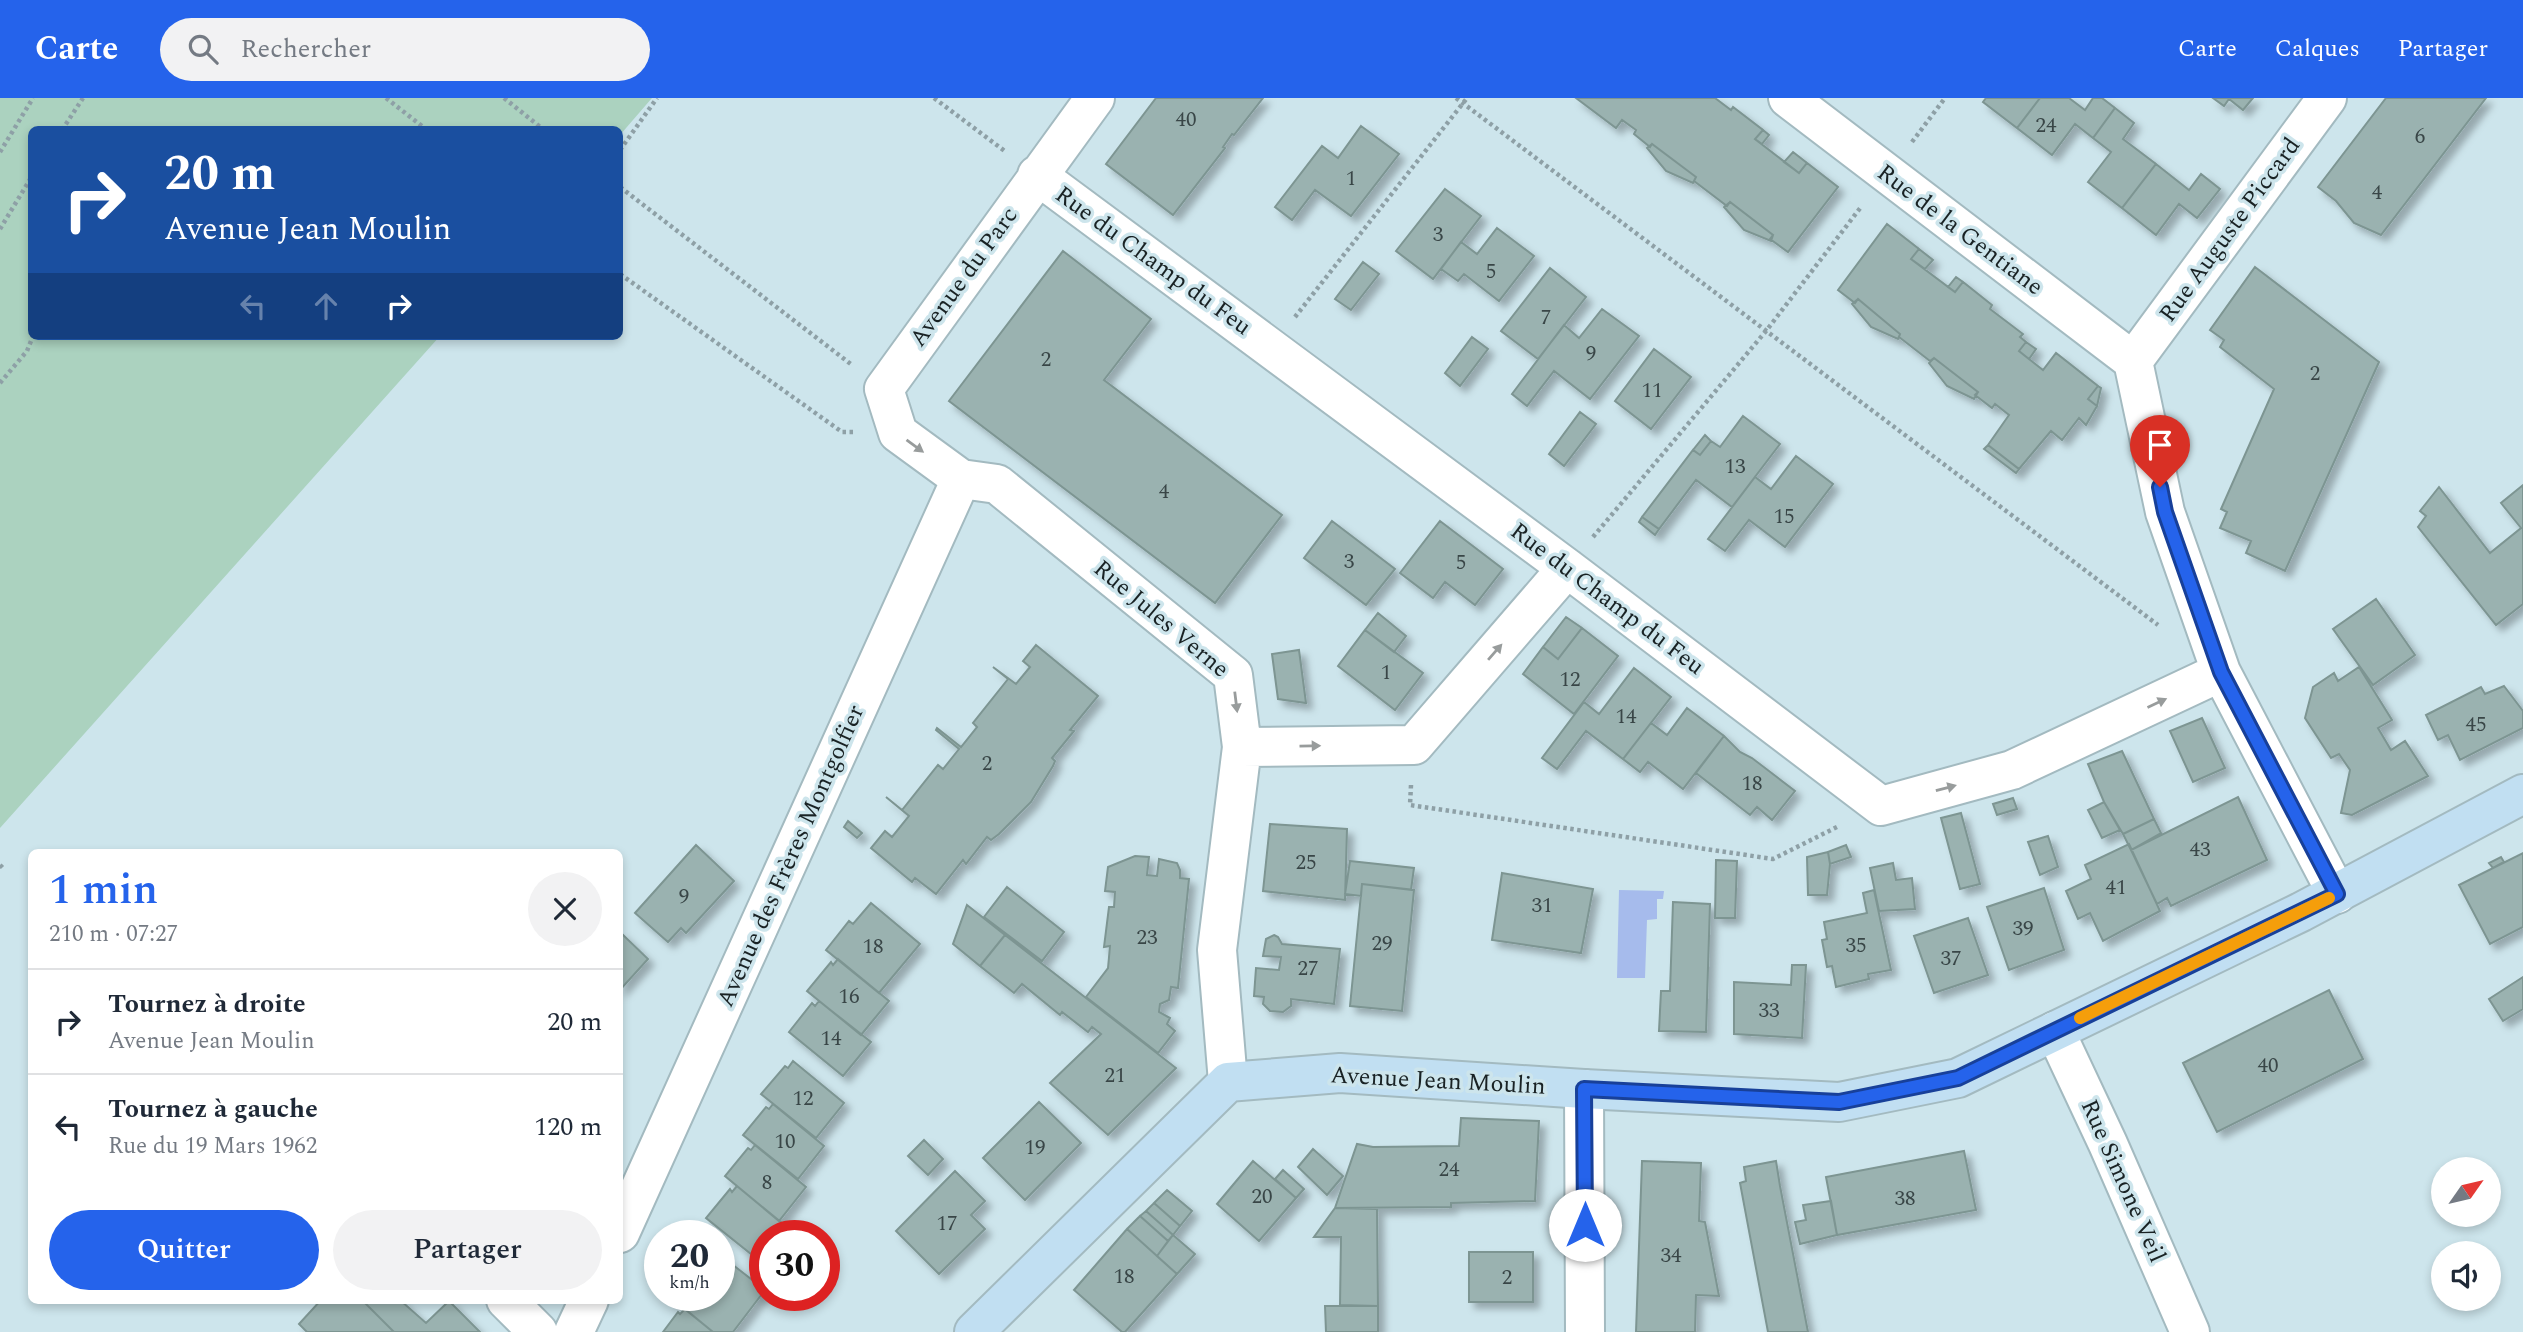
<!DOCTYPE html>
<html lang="fr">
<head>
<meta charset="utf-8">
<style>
	body { margin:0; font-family:Spectral,serif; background:#f2f2f3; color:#1f2937; height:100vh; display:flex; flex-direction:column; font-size:26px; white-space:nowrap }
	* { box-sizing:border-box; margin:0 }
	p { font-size:23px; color:#747a83 }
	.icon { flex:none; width:38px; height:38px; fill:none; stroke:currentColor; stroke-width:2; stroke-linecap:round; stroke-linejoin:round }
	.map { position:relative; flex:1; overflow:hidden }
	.details { position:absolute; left:28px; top:751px; width:595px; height:455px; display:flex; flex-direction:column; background:#fff; border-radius:10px; box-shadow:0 4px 10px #0003 }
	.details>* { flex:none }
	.banner { position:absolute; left:28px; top:28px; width:595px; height:214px; border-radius:10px; box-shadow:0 4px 10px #0003; background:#1a4fa0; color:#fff; overflow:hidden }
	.needle { width:46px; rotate:56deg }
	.fabs { position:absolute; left:2431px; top:1059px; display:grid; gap:14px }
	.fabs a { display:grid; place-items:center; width:70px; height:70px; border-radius:50%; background:#fff; box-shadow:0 4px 10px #0003; font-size:35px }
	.speed { position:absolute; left:644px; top:1122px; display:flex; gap:14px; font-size:35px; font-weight:700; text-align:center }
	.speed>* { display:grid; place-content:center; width:91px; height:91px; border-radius:50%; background:#fff; box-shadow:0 4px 10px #0003; line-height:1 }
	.speed small { font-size:18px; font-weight:400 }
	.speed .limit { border:10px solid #d22; background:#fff; color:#111 }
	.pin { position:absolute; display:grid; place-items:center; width:60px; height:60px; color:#fff; margin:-72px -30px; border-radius:50% 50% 50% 0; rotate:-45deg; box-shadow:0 0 7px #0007 }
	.pin .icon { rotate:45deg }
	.me { position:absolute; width:77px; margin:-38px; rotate:0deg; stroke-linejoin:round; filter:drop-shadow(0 0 5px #0008) }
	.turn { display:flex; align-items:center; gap:24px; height:147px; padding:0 21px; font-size:32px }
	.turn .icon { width:91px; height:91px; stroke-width:2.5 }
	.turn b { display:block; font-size:49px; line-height:60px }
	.lanes { display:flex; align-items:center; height:66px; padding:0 21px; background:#0003; justify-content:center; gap:35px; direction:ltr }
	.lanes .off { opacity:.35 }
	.round { display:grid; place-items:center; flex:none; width:74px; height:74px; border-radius:37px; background:#f2f2f3 }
	.headline { display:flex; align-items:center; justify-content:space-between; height:119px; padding:0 21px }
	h1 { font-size:42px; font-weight:600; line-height:52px; color:#2563eb }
	.button { display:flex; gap:14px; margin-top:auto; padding:14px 21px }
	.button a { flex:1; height:80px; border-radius:42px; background:#2563eb; color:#fff; font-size:28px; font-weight:600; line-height:80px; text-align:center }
	.button a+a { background:#f2f2f3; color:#1f2937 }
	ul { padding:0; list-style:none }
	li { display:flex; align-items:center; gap:21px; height:105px; padding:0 21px; border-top:2px solid #e0e1e3 }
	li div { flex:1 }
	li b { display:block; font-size:26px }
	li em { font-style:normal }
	header { display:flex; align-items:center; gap:42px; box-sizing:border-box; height:98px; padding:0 35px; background:#2563eb; color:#fff }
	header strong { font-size:33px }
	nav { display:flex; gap:38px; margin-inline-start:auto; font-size:24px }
	.search { width:490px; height:63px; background:#f2f2f3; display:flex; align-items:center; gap:18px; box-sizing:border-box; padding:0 24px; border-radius:38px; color:#747a83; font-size:26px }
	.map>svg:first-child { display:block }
	.green { fill:#abd2bf }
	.water { fill:#a6bbec }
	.building { fill:#9ab2b0; stroke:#7d9592; stroke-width:2; filter:url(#shadow) }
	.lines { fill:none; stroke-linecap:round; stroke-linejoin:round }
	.minor-casing { stroke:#a3bac0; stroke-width:42 }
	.secondary-casing { stroke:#a3bac0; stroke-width:42 }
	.path { stroke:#8ea0a6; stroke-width:4.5; stroke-dasharray:3.5 3.5; stroke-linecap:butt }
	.minor { stroke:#fff; stroke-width:38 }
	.secondary { stroke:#c1dff2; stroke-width:38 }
	.oneway { fill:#989c9c }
	.route-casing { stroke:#184099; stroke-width:18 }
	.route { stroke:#2563eb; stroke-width:12 }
	.slow { stroke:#f59e0b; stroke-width:12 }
	.labels { text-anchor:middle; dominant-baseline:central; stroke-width:7; stroke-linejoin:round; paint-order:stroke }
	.number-label { font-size:21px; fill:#394647 }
	.street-label { font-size:24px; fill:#192224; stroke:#cde5ec }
</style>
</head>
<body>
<header>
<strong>Carte</strong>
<div class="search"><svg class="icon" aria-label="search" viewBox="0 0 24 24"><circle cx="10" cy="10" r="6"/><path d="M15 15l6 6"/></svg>Rechercher</div>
<nav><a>Carte</a><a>Calques</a><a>Partager</a></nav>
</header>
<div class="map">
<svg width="2523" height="1234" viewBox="0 0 2523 1234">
	<defs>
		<filter id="shadow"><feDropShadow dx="6" dy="6" stdDeviation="3.5" flood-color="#0004"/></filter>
	</defs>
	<rect width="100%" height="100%" fill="#cde5ec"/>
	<path class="green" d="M0 0H652L620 37V32H32V238H440L0 730Z"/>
	<path class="water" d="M1619 792 1664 793 1663 801H1657V821L1647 822 1645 880H1617Z"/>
	<path class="building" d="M1156 0H1263L1234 37 1232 36 1223 49 1225 50 1173 117 1106 66Z
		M1576 0H1715L1731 12 1733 9 1763 32 1755 41 1799 75 1807 65 1838 89 1788 154 1770 141 1773 137 1730 104 1727 108 1694 83 1696 79 1652 46 1650 49 1634 36 1636 32 1622 22 1616 30Z
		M1986 0H2040L2017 30 1983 4Z
		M2040 0H2069L2085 12 2093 0H2102L2115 10 2093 40 2075 26 2052 57 2017 30Z
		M2213 0H2253L2243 12 2229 1 2224 8Z
		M2386 0H2486L2381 137 2354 125 2336 103 2318 89Z
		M2115 10 2134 25 2123 41 2156 66 2122 110 2088 84 2111 54 2093 40Z
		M1361 28 1399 56 1351 118 1315 92 1292 122 1275 109 1322 48 1338 60Z
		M1763 32 1769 37 1762 46 1755 41Z
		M1652 46 1696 79 1693 85 1666 73 1647 50Z
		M1793 54 1807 65 1799 75 1784 64Z
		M2156 66 2189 92 2201 76 2220 91 2197 120 2179 106 2156 137 2122 110Z
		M1445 91 1481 118 1433 181 1396 153Z
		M1730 104 1773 137 1771 143 1744 132 1724 109Z
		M1887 126 1919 151 1911 161 1955 194 1963 184 1992 207 1990 211 2023 236 2020 239 2026 244 2019 253 2029 261 2043 272 2056 255 2098 288 2088 301 2097 308 2086 327 2079 320 2062 342 2051 333 2019 371 1988 347 2009 317 1995 306 1992 310 1975 297 1978 294 1934 260 1930 263 1899 239 1900 236 1858 201 1855 205 1838 192Z
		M1497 130 1534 158 1499 203 1464 176 1458 183 1441 171 1461 144 1477 156Z
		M1919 151 1933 162 1925 171 1911 161Z
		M1063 153 1151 221 1104 282 1282 417 1215 505 949 303Z
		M1363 164 1379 176 1351 212 1335 201Z
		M2255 169 2379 264 2285 473 2246 455 2251 443 2220 430 2227 414 2221 411 2274 291 2220 249 2224 242 2210 232Z
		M1550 170 1586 199 1538 261 1501 233Z
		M1956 179 1963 184 1955 194 1948 189Z
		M1858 201 1900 236 1898 241 1871 229 1852 206Z
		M1602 211 1639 238 1590 301 1554 273 1527 308 1512 296 1564 227 1579 240Z
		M1472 239 1488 251 1460 288 1445 275Z
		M2026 244 2036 251 2029 261 2019 253Z
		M1654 251 1691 279 1651 331 1615 303Z
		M1934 260 1978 294 1974 301 1947 288 1929 265Z
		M2098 288 2101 290 2097 308 2088 301Z
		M1580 314 1596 326 1564 368 1549 356Z
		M1743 318 1780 346 1732 409 1696 382 1659 431 1642 419 1693 352 1700 357 1711 343 1720 349Z
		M1705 337 1711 343 1700 357 1693 352Z
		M1988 347 2019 371 2016 375 1984 351Z
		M1796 358 1833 386 1785 449 1749 422 1725 453 1708 441 1755 379 1771 391Z
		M2523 387V506L2496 527 2418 429 2426 418 2420 413 2439 389 2490 455 2521 430 2501 405Z
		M1642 419 1659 431 1655 437 1639 424Z
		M1332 423 1395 471 1366 507 1304 460Z
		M1440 423 1503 471 1475 507 1445 484 1433 500 1400 475Z
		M2376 501 2415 557 2373 587 2333 531Z
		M1378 515 1406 538 1394 554 1365 532Z
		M1566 519 1582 530 1558 561 1543 549Z
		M1582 530 1618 558 1574 616 1523 576 1543 549 1558 561Z
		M1365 532 1423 575 1395 612 1338 568Z
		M1036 547 1098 598 1070 632 1074 633 1052 660 1055 663 1053 668 1031 704 999 736 991 742 987 739 966 766 963 762 936 796 915 780 912 784 871 750 885 733 892 739 909 718 886 699 902 712 938 667 943 671 959 651 936 632 937 630 961 649 977 629 973 625 1008 581 993 569 1016 586 1030 569 1023 563Z
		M1299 552 1306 605 1278 601 1272 556Z
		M2359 569 2392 622 2378 630 2391 652 2405 643 2428 678 2352 717 2341 715 2350 672 2339 656 2331 660 2305 620 2313 589 2334 575 2338 583Z
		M1634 570 1671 599 1623 661 1586 633 1557 671 1542 660 1584 604 1599 616Z
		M2504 588 2523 613V630L2460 662 2448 637 2438 642 2426 617 2481 589 2485 596Z
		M1687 610 1724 638 1683 691 1648 664 1640 674 1623 661 1651 625 1667 637Z
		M2202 620 2225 670 2193 684 2170 633Z
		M1724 638 1740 654 1752 660 1795 693 1772 722 1757 709 1750 717 1696 675Z
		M2122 653 2154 721 2123 736 2104 704 2088 666Z
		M2238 699 2267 762 2171 808 2167 800 2157 806 2131 752Z
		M2013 700 2017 711 1997 717 1993 706Z
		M2104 704 2120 732 2102 740 2088 712Z
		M1961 715 1980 786 1960 791 1941 720Z
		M2154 721 2161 735 2131 752 2123 736Z
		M848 723 862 735 857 740 844 729Z
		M1270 726 1347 731 1345 802 1263 793Z
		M2048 738 2058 769 2040 777 2028 744Z
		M2129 746 2160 813 2103 843 2090 815 2078 821 2066 793 2091 781 2085 767Z
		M696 747 734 783 686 835 681 830 668 844 635 815Z
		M1846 747 1851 759 1830 766 1828 754Z
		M1828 754 1830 766 1827 797H1808L1807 759Z
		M2523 755V829L2490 846 2459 787Z
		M1135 758 1149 759 1147 777 1157 778 1159 761 1177 765 1180 772V780L1189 781 1178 890 1171 889 1169 902 1160 906 1159 914 1170 920 1167 926 1175 933 1158 955 1086 899 1108 870 1110 848 1104 849 1109 809H1114L1115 794 1105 793 1108 769Z
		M2501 759 2504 764 2493 770 2489 765Z
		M1716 762 1737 763 1735 820H1715Z
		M1350 763 1414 770 1411 792 1362 786 1361 798 1345 796Z
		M1893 765 1896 782 1912 780 1915 811 1879 813 1870 770Z
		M1502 775 1593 791 1581 855 1492 842Z
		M1362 786 1414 792 1402 913 1350 908Z
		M1007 789 1064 834 1042 863 984 819Z
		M2044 790 2064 852 2009 872 1987 809Z
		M1874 792 1891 872 1868 876 1869 881 1836 889 1832 868 1827 869 1822 842 1827 841 1824 824 1867 815 1863 795Z
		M1673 804 1710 806 1706 934 1659 933 1661 893H1670Z
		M871 805 920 846 879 895 826 852 849 823 853 826Z
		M967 807 1005 837 980 868 953 846Z
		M1968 820 1988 877 1934 895 1914 838Z
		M620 834 648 861 620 892Z
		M1005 837 1176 970 1108 1037 1050 985 1101 936 1092 929 1088 934 1062 914 1060 917 1022 886 1014 895 980 868Z
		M1274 837 1278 839 1282 846 1340 851 1334 906 1291 901V908L1283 914 1270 913 1263 906 1264 899 1254 898 1256 870 1279 872 1281 859 1263 858 1266 841Z
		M838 861 889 903 861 937 807 893 831 864 833 867Z
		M1792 867H1806L1802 940 1734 936V884L1791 887Z
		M2523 879V911L2503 923 2489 901Z
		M2329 892 2363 961 2217 1034 2183 965Z
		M819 903 871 944 843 978 789 934 812 905 815 908Z
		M793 963 844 1005 816 1040 761 996 785 968 788 970Z
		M1039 1004 1081 1045 1025 1102 983 1060Z
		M773 1006 824 1048 798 1081 743 1037 766 1009 769 1011Z
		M1461 1020 1539 1023 1535 1103 1451 1105V1109L1335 1110 1357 1046 1373 1049 1459 1048Z
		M924 1042 943 1061 928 1077 908 1058Z
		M755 1047 806 1089 779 1123 725 1078 748 1050 751 1052Z
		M1313 1051 1343 1078 1327 1097 1298 1069Z
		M1964 1053 1976 1112 1837 1137 1826 1079Z
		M1253 1063 1296 1100 1259 1143 1217 1106Z
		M1642 1063 1701 1065 1699 1123 1705 1124 1719 1198 1696 1197 1695 1234H1636Z
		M1776 1063 1780 1088 1808 1234H1768L1740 1085 1746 1083 1744 1069Z
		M1283 1072 1304 1091 1296 1100 1275 1081Z
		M955 1073 985 1103 971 1117 985 1131 939 1176 896 1133Z
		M737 1088 788 1130 782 1138H765V1159L761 1164 706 1120 730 1091 732 1094Z
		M1167 1092 1192 1113 1180 1128 1154 1105Z
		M1831 1103 1837 1137 1800 1146 1795 1124 1806 1122 1803 1107Z
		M1154 1105 1180 1128 1173 1137 1146 1113Z
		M1335 1110 1377 1111 1378 1208 1340 1207 1341 1139H1314Z
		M1146 1113 1173 1137 1168 1143 1140 1118Z
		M1140 1118 1168 1143 1157 1158 1127 1131Z
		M1127 1131 1177 1176 1125 1234H1122L1074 1192Z
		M1173 1137 1195 1156 1177 1176 1157 1158Z
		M1469 1154H1533V1204H1469Z
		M719 1156 765 1192 733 1234H713L671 1200 674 1197H719Z
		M321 1202H362L394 1234H307L299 1226Z
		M362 1202H400L426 1225 449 1203 480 1234H394Z
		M1325 1208H1378V1234H1326Z
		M685 1211 713 1234H663L678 1214 680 1216Z"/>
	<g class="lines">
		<defs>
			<path id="minor" d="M1095 0 884 291 898 335 961 381 997 386 1233 577 1242 649 1217 852 1228 984
				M1788 0 2133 263
				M1037 77 1567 470 1881 708 2012 672 2221 574
				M2133 263 2165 414 2221 574 2337 796
				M2133 263 2327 0
				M1242 649 1414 647 1567 470
				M2055 933 2108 1046 2190 1234
				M1584 991 1585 1234
				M620 1135 961 381
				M506 1202 538 1234
				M574 1234 589 1202"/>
			<path id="secondary" d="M974 1234 1228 984 1340 975 1584 991 1839 1004 1958 980 2301 814 2523 696"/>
		</defs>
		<use href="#minor" class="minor-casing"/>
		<use href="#secondary" class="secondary-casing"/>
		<path class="path" d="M386 0 427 32
			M504 0 544 32
			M934 0 1006 54
			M1456 0 2158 527
			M62 32 83 0
			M1912 44 1945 0
			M620 52 657 0
			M0 54 33 0
			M620 89 852 267
			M0 131 32 78
			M620 176 842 334H855
			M1295 219 1467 0
			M0 285 27 253 33 238
			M1593 439 1766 233 1861 109
			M1411 687 1410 707 1773 761 1839 728
			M0 767 3 770"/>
		<use href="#minor" class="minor"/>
		<use href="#secondary" class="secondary"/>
	</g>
	<defs><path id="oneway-solid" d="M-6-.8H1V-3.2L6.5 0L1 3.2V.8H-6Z" transform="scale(1.75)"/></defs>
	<g class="oneway">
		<use href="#oneway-solid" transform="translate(915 348) rotate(36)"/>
		<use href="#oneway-solid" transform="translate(1495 554) rotate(-49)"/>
		<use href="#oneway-solid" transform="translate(1236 604) rotate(83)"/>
		<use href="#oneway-solid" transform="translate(2157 605) rotate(-25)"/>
		<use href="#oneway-solid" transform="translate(1310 648) rotate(-1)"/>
		<use href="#oneway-solid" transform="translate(1946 690) rotate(-15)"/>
	</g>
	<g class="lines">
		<defs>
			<path id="route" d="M1585 1127 1584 991 1839 1004 1958 980 2337 796 2221 574 2165 414 2160 389"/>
		</defs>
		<use href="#route" class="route-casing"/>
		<use href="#route" class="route"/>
		<path class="slow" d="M2080 920 2329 800"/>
	</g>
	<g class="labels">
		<g class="number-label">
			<text x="1186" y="22">40</text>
			<text x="2046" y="28">24</text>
			<text x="2420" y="39">6</text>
			<text x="1351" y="81">1</text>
			<text x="2377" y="95">4</text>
			<text x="1438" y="137">3</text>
			<text x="1491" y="174">5</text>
			<text x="1546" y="220">7</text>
			<text x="1591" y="256">9</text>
			<text x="1046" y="262">2</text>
			<text x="2315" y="276">2</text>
			<text x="1652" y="293">11</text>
			<text x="1735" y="369">13</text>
			<text x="1164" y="394">4</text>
			<text x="1784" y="419">15</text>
			<text x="1349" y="464">3</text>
			<text x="1461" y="465">5</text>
			<text x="1386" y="575">1</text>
			<text x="1570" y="582">12</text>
			<text x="1626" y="619">14</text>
			<text x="2476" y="627">45</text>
			<text x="987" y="666">2</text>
			<text x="1752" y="686">18</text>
			<text x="2200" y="752">43</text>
			<text x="1306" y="765">25</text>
			<text x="2116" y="790">41</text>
			<text x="684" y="799">9</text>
			<text x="1542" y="808">31</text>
			<text x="2023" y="831">39</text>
			<text x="1147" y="840">23</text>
			<text x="1382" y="846">29</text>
			<text x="1856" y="848">35</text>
			<text x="873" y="849">18</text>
			<text x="1951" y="861">37</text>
			<text x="1308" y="871">27</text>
			<text x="849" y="899">16</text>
			<text x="1769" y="913">33</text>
			<text x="831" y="941">14</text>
			<text x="2268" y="968">40</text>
			<text x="1115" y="978">21</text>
			<text x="803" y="1001">12</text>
			<text x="785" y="1044">10</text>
			<text x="1035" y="1050">19</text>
			<text x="1449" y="1072">24</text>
			<text x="767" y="1085">8</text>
			<text x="1262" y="1099">20</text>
			<text x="1905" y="1101">38</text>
			<text x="947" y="1126">17</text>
			<text x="1671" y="1158">34</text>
			<text x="1124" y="1179">18</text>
			<text x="1507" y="1180">2</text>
		</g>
		<g class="street-label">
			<text transform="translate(1960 132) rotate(37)">Rue de la Gentiane</text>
			<text transform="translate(2230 132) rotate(-54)">Rue Auguste Piccard</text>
			<text transform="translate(1153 163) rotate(36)">Rue du Champ du Feu</text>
			<text transform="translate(964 179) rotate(-54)">Avenue du Parc</text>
			<text transform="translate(1607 501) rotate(37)">Rue du Champ du Feu</text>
			<text transform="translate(1161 521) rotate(40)">Rue Jules Verne</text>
			<text transform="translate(791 758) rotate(-66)">Avenue des Frères Montgolfier</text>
			<text transform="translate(1438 983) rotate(3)">Avenue Jean Moulin</text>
			<text transform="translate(2123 1083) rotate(66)">Rue Simone Veil</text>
		</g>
	</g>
</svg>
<div class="fabs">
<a><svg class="needle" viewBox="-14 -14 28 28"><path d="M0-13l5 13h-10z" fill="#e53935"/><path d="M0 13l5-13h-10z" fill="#747a83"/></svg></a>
<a><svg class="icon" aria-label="sound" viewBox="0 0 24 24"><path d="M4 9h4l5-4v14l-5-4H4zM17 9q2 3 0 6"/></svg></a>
</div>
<div class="speed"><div>20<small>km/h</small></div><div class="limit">30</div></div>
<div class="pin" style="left:2160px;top:389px;background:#d93025"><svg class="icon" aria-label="arrive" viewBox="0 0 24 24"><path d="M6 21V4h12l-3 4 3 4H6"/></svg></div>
<svg class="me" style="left:1585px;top:1127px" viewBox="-20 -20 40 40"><circle r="19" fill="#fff"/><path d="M0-13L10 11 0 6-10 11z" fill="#2563eb"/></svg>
<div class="banner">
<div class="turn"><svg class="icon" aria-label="right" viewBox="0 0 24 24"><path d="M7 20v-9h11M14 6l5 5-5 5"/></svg><div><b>20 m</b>Avenue Jean Moulin</div></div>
<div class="lanes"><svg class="icon off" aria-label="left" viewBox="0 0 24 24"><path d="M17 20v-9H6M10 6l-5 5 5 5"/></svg><svg class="icon off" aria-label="ahead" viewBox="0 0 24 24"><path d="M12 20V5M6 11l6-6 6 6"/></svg><svg class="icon" aria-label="right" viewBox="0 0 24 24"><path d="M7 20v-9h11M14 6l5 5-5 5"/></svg></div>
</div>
<section class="details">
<div class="headline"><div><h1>1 min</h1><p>210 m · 07:27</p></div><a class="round"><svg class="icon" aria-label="close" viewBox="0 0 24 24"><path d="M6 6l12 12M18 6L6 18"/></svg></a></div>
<ul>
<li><svg class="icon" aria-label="right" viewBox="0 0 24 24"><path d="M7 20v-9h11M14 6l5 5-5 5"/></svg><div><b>Tournez à droite</b><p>Avenue Jean Moulin</p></div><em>20 m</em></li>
<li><svg class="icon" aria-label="left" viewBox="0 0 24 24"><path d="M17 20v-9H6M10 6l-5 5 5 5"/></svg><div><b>Tournez à gauche</b><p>Rue du 19 Mars 1962</p></div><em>120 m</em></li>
</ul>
<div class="button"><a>Quitter</a><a>Partager</a></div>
</section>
</div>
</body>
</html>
